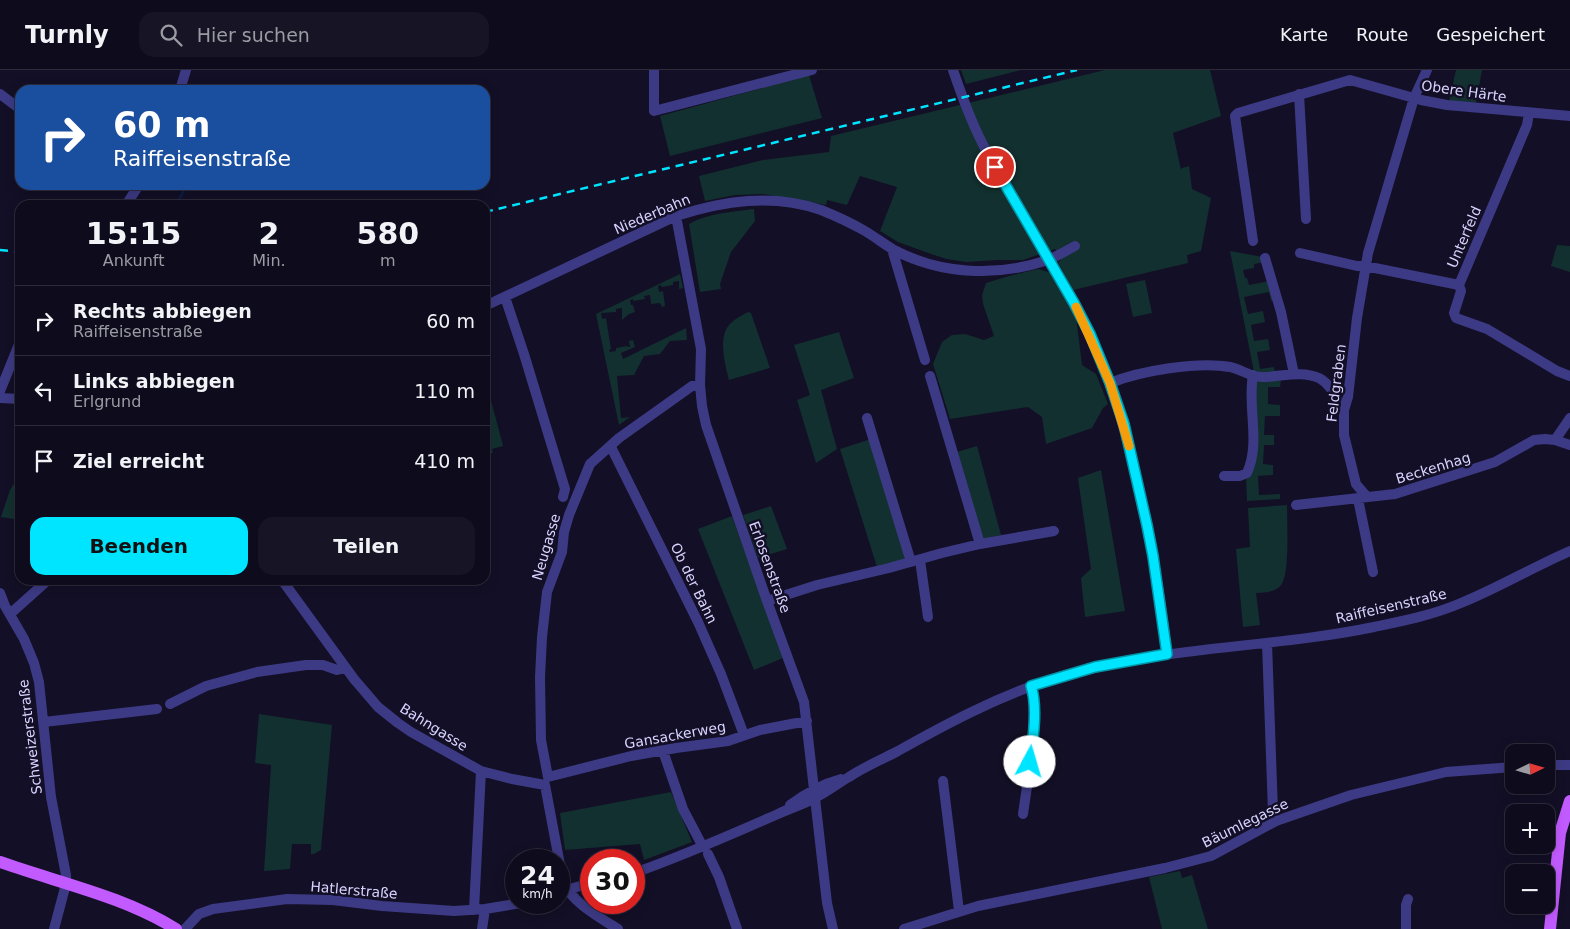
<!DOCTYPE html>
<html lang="de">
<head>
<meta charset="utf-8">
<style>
	body { margin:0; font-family:"DejaVu Sans",sans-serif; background:#171425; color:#f1f3f6; height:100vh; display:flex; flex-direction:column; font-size:19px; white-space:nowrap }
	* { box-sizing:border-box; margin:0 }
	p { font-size:16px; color:#9b9ba3 }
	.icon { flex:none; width:28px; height:28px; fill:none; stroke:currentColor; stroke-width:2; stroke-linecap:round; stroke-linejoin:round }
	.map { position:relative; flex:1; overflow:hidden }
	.details { position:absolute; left:15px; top:130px; width:475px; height:385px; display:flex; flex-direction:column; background:#0e0b1c; border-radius:15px; box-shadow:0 2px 12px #0003,0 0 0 1px #2e2b3b }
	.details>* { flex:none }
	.hud { position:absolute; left:15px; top:15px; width:475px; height:105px; border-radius:15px; box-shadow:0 2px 12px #0003,0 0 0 1px #2e2b3b; background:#1a4fa0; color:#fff; overflow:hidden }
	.needle { width:32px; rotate:85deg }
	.controls { position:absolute; left:1505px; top:674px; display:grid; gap:10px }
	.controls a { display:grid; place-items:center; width:50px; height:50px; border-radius:10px; background:#0e0b1c; box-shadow:0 2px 12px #0003,0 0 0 1px #2e2b3b; font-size:25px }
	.speed { position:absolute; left:505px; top:779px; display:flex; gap:10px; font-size:25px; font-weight:700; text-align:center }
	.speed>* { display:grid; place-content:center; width:65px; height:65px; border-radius:50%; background:#0e0b1c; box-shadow:0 2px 12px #0003,0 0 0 1px #2e2b3b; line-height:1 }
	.speed small { font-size:12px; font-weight:400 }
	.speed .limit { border:8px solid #d22; background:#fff; color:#111 }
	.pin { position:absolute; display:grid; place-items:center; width:42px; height:42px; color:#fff; margin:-21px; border:2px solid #fff; border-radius:50%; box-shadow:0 1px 5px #0007 }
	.me { position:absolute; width:55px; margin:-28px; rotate:6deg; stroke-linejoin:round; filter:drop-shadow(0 0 4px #0008) }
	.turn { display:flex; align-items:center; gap:18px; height:105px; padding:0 15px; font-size:22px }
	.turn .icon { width:65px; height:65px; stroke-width:2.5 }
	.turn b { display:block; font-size:35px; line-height:42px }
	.eta { display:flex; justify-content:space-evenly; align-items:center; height:85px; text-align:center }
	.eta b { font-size:30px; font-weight:700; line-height:35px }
	.action { display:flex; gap:10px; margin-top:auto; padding:10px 15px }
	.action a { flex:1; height:58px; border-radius:15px; background:#00e5ff; color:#111; font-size:20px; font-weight:700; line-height:58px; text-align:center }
	.action a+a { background:#171425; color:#f1f3f6 }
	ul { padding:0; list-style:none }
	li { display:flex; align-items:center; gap:15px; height:70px; padding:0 15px; border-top:1px solid #2e2b3b }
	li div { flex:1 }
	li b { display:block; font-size:19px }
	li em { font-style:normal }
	header { display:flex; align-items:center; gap:30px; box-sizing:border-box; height:70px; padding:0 25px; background:#0e0b1c; border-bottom:1px solid #2e2b3b }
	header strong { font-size:24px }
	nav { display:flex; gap:28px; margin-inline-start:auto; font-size:18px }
	.search { width:350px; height:45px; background:#171425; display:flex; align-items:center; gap:12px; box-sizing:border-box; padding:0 18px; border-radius:15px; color:#9b9ba3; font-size:19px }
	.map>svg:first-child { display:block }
	.green { fill:#12302f }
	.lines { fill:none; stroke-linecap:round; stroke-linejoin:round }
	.stream { stroke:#0a1f44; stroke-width:2.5 }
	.minor { stroke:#3d3a85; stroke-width:10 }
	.major { stroke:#c25bff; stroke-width:12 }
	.rail { stroke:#00e5ff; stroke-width:2.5; stroke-dasharray:8 6; stroke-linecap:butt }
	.route-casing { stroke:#0095a6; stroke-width:12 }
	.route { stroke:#00e5ff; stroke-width:9 }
	.slow { stroke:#f59e0b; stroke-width:9 }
	.labels { text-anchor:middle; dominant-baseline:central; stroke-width:5; stroke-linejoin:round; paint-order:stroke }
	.street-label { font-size:14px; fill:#d9d4ff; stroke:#130f26 }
</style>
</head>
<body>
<header>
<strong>Turnly</strong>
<div class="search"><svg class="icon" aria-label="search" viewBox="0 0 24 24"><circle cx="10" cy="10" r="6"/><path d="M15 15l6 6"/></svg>Hier suchen</div>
<nav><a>Karte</a><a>Route</a><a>Gespeichert</a></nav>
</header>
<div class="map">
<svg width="1570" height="859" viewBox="0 0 1570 859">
	<rect width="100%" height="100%" fill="#130f26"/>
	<path class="green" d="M961 0H1021L966 14Z
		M1105 0H1210L1221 46 1173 63 1181 100 1182 98 1189 96 1192 119 1211 128 1201 181 1187 185 1188 193 1073 220 1058 192 1061 190 1055 179 1023 190H998L966 192 947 189 931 184 898 172 880 161 897 117 860 106 847 135 827 130 826 135 763 124 735 125 705 131 699 106 763 90 829 82 831 66Z
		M1456 0H1482L1476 33 1449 31Z
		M809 5 822 48 670 86 660 46Z
		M754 139 755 151 731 182 720 214 721 219 700 222 689 154C708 143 732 142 754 139Z
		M1557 175 1570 176V202L1551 196Z
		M1230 181 1263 187 1265 192 1254 194V198L1243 200 1245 208H1247L1249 215 1269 211 1276 230 1271 231 1269 222 1244 227 1248 244 1263 241 1265 252 1251 255 1254 271 1268 269 1270 280 1257 282 1260 299 1274 297 1275 303 1254 302Z
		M1038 199 1052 203 1076 247 1082 295 1096 304 1108 334 1103 338 1092 358 1046 374 1042 347 1028 337 950 349 933 294 942 272 952 265 965 264 984 270 994 266 983 234 982 225 986 213 1009 206Z
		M680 204 683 218 679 219V211L673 212V215L662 217 661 215 658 216 659 222 663 221 665 236 662 237 660 233 651 234 650 225 644 226 645 229 633 231V229L630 230 631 235H633L635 242 629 244 622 250V238L616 239V242L601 243 602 249 606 248 611 279 609 280 610 282 616 281V278L627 276 628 277H630L629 271 633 270 635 277 621 283 623 289 686 258 687 270 670 271 660 284 644 286 634 305 617 306 621 348 630 347 619 355 596 244Z
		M1145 210 1152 243 1133 247 1126 214Z
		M748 242 751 243 770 298 729 310C725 295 717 265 731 253 736 248 743 245 748 242Z
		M839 262 854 308 821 320 837 379 816 393 797 330 810 325 794 275Z
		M1281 309 1280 317H1268V334L1280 335V346H1265L1264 365H1274V375H1264L1263 394 1273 395V405L1258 406 1259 425 1280 424V429L1247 431 1246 407 1255 311Z
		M491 330 503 376 492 379 493 383 485 385V332Z
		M871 369 906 485 902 491 877 497 840 379Z
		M977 376 1001 465 982 469 957 382Z
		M1101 400 1125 541 1085 547 1081 508 1091 499 1078 408Z
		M20 404V450L1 447 10 420Z
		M1287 435C1287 450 1290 505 1281 515 1275 523 1264 522 1256 523L1260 555 1243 557 1236 479 1250 477 1248 438Z
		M771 436 787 479 758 488 743 445Z
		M732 446 783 588 754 600 698 459Z
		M259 644 332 655 321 780 314 784H311V774H292L290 799 264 801 271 695 255 693Z
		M671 722 692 772 644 790 640 774 565 780 560 743Z
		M1180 801 1182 808 1192 805 1208 859H1162L1149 807Z"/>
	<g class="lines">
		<path class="stream" d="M176 135 187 115"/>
		<path class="minor" d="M654 0V41L812 0
			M953 0C963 29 973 57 988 84 1020 144 1059 200 1088 262 1114 315 1128 370 1140 427 1152 479 1162 532 1167 584
			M180 20 186 0
			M0 24 20 39
			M1299 24 1306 149
			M1529 43 1527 55 1459 215 1461 221 1454 243 1456 248 1487 259 1557 301 1570 306
			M126 135 139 115
			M676 146 701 279 700 315 702 336 706 355 767 531 804 632 827 833 833 859
			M1253 171 1235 46 1238 43 1350 10 1421 30 1447 35 1570 46
			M892 179 925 290
			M1300 183 1357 196H1365L1459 215
			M1265 188 1281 242 1294 304
			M505 227 524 284 565 419 563 427
			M485 236 676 146C723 131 772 123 821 140 836 146 851 153 865 161 875 167 884 174 894 180 942 205 997 207 1048 190 1057 186 1066 181 1075 176
			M930 306 980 474
			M1110 313C1140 301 1198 291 1230 297 1241 299 1250 307 1262 307 1281 307 1301 300 1319 308 1331 314 1337 330 1344 340
			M0 321 20 272
			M0 328 20 329
			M867 348 911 492
			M1555 370 1570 348
			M611 377 698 552 721 604 744 665
			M1224 406H1240L1247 403C1261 372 1247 337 1253 305
			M1367 427 1356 414 1344 365V340L1348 327 1357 248 1368 183 1414 28 1427 0
			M1358 429 1373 502
			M1296 435 1395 424 1495 392 1534 370 1545 369 1555 370 1570 375
			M920 490 928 547
			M282 510 354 609 378 637 398 653 411 662 481 701 512 709 545 715 563 811C572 833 599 847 618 859
			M0 523 5 536 24 569 34 593 39 612 51 727 66 805V814L54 859
			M767 531 817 515 889 498 942 483 980 474 1054 461
			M10 544 48 510
			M1267 573 1273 742 1276 751
			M170 634 206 616 257 602 306 595H323L337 600 345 598
			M44 652 157 639
			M663 681 683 739 703 777
			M1546 695H1570
			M548 707 541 670 540 607 542 567 547 522 562 482 564 462 569 445 590 394 619 368 692 316 700 315
			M548 707 631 686 676 678 728 671 760 660 807 651
			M943 711 959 841
			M790 735C806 723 822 714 841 709
			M1023 744 1033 676 1034 626 1031 616
			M708 784 719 807 737 859
			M634 803C683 786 730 765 778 744 790 738 803 735 815 728 827 722 837 714 849 707 864 697 881 690 898 681 948 653 997 627 1052 609 1156 576 1267 579 1374 557 1403 551 1433 545 1461 533 1498 518 1533 497 1570 481
			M559 822 591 813
			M474 840 481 701
			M185 859 199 844 213 839 287 829 333 830 382 836 454 841 485 839 527 832
			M482 859 485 839
			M904 859 978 836 1165 798 1211 786 1276 751 1351 725 1446 702 1514 697
			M1406 859V835L1408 829"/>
		<path class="major" d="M0 792C59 813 123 826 176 859
			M1550 859 1560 763 1570 731"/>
		<path class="rail" d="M485 142 1077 0
			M0 180 20 182"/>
	</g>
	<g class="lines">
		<defs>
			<path id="route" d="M995 97 1074 233 1090 264 1110 313 1124 354 1147 455 1153 486 1167 584 1095 597 1031 616C1038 637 1033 670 1030 692"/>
		</defs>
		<use href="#route" class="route-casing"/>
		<use href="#route" class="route"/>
		<path class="slow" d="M1076 237 1110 313 1129 376"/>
	</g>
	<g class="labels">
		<g class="street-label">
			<text transform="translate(1464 21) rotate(8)">Obere Härte</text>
			<text transform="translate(652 144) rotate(-23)">Niederbahn</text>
			<text transform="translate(1464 167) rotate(-67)">Unterfeld</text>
			<text transform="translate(1336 313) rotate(-83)">Feldgraben</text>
			<text transform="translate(1433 398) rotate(-17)">Beckenhag</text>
			<text transform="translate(546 477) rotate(-74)">Neugasse</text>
			<text transform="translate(770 497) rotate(70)">Erlosenstraße</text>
			<text transform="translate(694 513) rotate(64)">Ob der Bahn</text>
			<text transform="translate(1391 536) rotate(-13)">Raiffeisenstraße</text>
			<text transform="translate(434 657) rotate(32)">Bahngasse</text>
			<text transform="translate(675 665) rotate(-10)">Gansackerweg</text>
			<text transform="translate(30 667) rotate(-97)">Schweizerstraße</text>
			<text transform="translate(1245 753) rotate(-26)">Bäumlegasse</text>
			<text transform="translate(354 820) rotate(5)">Hatlerstraße</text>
		</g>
	</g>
</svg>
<div class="controls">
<a><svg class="needle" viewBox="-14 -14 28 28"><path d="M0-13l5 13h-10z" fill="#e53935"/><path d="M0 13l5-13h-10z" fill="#9b9ba3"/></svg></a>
<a>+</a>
<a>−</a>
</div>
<div class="speed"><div>24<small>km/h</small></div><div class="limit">30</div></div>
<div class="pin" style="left:995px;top:97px;background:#d93025"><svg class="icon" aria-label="arrive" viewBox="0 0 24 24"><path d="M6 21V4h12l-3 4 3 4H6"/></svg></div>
<svg class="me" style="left:1030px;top:692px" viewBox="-20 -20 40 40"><circle r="19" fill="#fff"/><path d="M0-13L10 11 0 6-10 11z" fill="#00e5ff"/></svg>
<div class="hud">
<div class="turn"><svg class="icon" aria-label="right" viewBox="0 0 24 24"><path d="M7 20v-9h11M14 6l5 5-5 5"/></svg><div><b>60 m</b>Raiffeisenstraße</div></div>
</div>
<section class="details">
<div class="eta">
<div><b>15:15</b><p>Ankunft</p></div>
<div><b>2</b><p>Min.</p></div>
<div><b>580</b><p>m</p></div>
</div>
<ul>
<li><svg class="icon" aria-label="right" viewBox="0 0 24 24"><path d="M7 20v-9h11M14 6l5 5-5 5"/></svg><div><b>Rechts abbiegen</b><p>Raiffeisenstraße</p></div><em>60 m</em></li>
<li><svg class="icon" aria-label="left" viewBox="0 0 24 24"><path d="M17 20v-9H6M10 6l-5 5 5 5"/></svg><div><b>Links abbiegen</b><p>Erlgrund</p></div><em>110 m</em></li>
<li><svg class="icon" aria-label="arrive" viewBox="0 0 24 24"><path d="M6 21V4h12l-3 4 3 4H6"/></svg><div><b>Ziel erreicht</b></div><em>410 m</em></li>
</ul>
<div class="action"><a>Beenden</a><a>Teilen</a></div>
</section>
</div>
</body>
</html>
